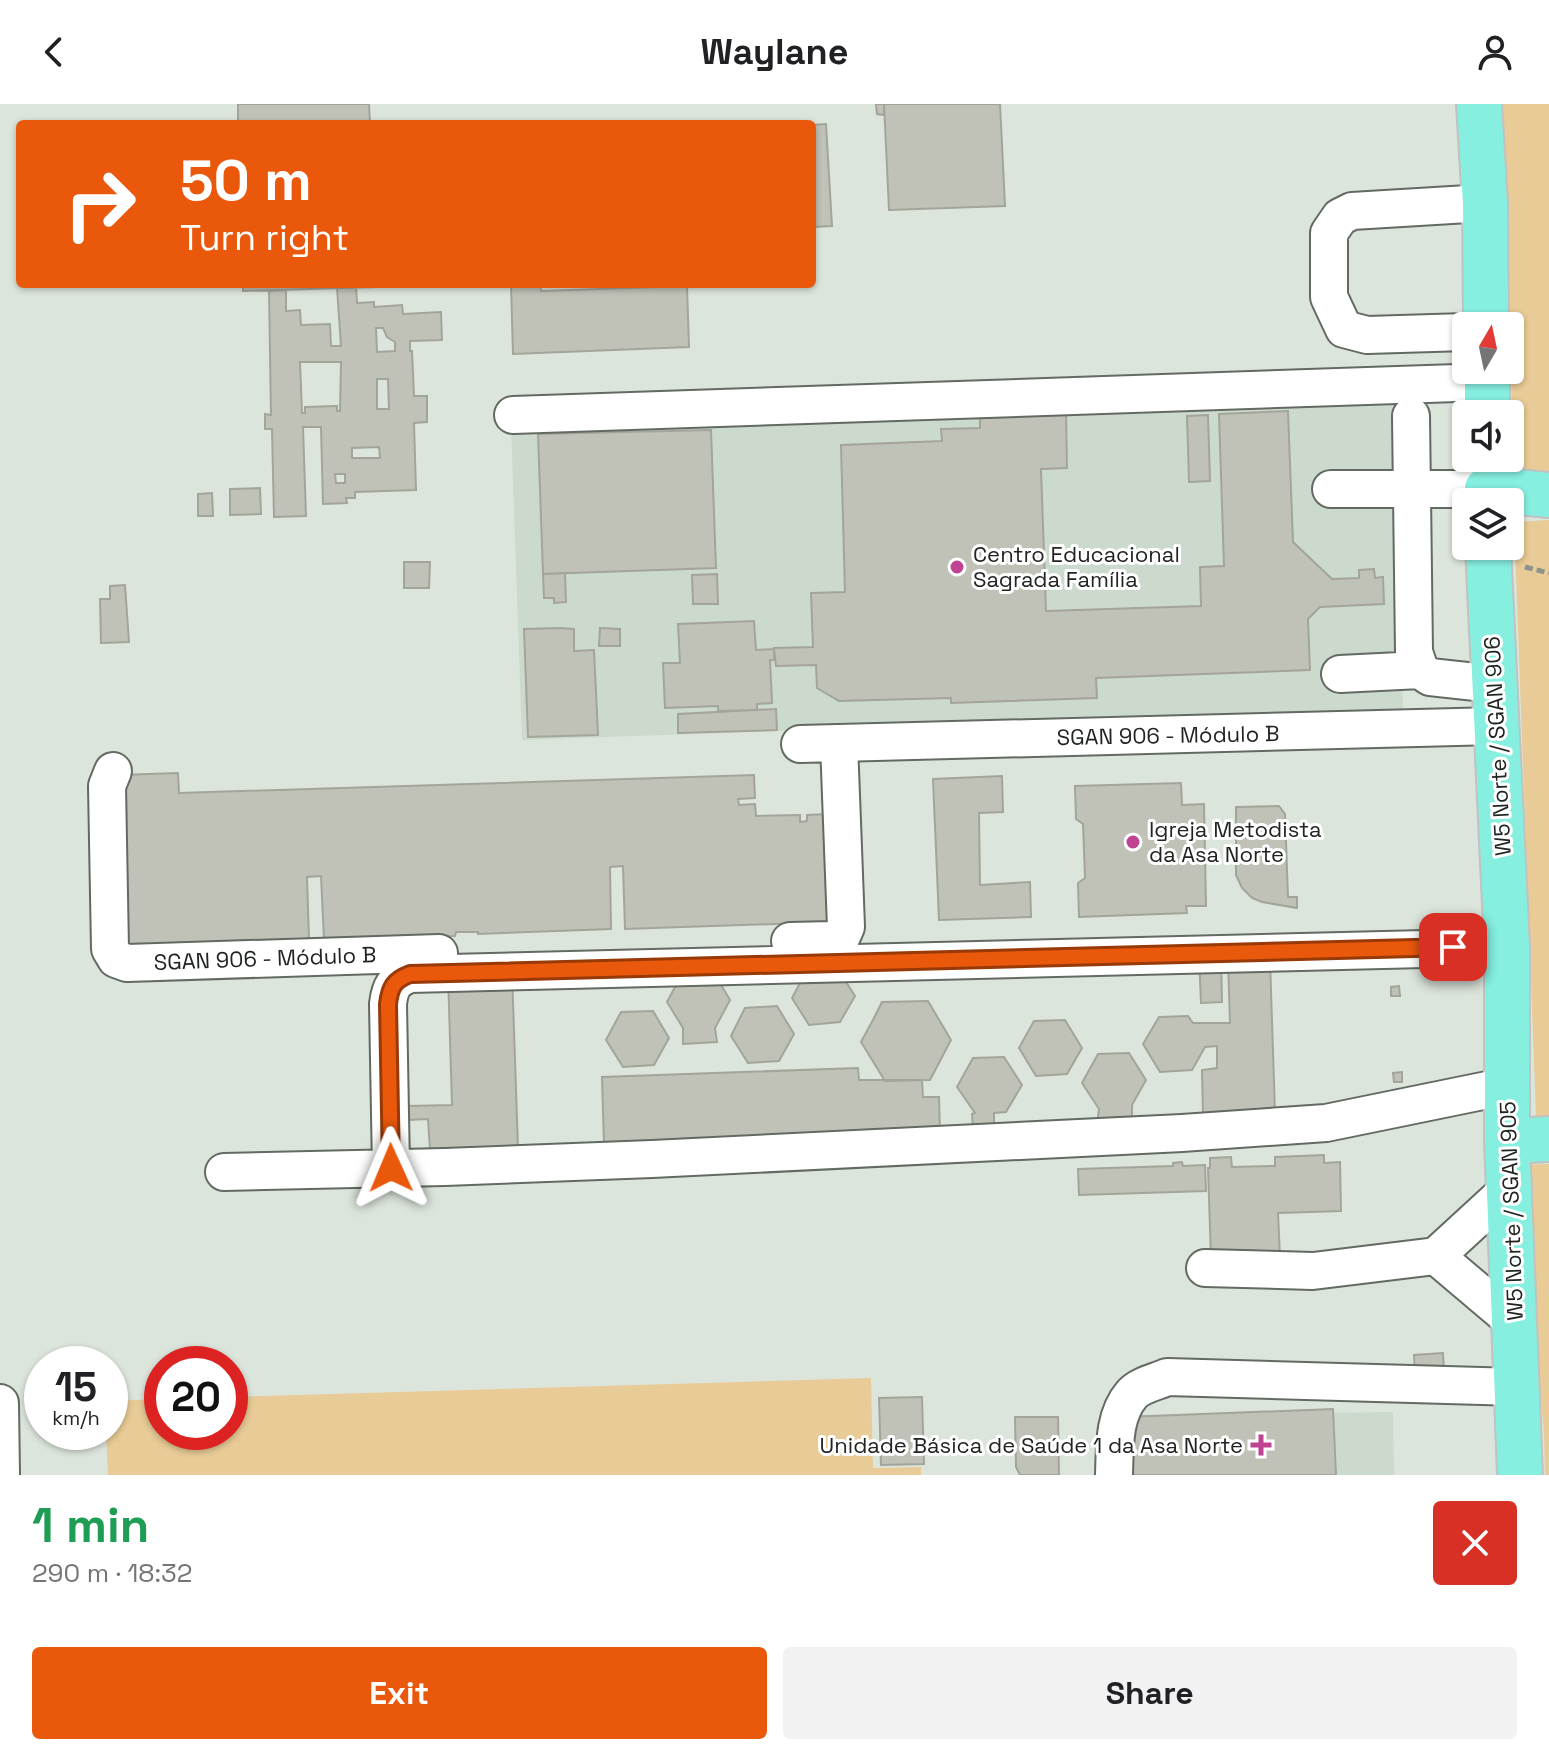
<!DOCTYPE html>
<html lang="en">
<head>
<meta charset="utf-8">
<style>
	body { margin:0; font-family:"Space Grotesk",sans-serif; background:#f2f2f2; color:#202124; height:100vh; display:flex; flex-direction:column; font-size:30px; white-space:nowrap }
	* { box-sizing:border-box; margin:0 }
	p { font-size:26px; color:#757577 }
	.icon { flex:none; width:44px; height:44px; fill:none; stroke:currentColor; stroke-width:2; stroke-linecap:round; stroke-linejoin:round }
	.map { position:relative; height:1371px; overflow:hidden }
	.side { display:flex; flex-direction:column; background:#fff; flex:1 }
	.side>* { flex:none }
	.banner { position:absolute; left:16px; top:16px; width:800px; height:168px; border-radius:8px; box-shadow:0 2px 6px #0004; background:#ea580c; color:#fff; overflow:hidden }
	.needle { width:52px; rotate:9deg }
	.tools { position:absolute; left:1452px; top:208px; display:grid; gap:16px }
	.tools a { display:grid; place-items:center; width:72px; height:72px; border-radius:8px; background:#fff; box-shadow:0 2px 6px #0004; font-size:40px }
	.speed { position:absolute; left:24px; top:1242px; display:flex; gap:16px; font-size:40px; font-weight:700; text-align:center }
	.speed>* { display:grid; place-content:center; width:104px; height:104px; border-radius:50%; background:#fff; box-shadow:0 2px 6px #0004; line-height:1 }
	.speed small { font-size:20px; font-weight:400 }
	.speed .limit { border:12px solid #d22; background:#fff; color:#111 }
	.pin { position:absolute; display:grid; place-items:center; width:68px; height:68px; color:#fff; margin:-34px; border-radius:16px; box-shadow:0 4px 12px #0006 }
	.me { position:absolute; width:88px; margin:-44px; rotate:359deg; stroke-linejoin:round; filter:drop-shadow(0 0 6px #0008) }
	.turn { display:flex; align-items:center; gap:28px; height:168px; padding:0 32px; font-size:36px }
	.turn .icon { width:104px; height:104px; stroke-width:2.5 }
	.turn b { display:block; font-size:56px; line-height:68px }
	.round { display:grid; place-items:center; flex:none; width:84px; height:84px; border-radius:8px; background:#f2f2f2 }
	.summary { display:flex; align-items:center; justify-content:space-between; height:136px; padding:0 32px }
	h1 { font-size:48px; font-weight:700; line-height:60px; color:#1e9e55 }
	.button { display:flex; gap:16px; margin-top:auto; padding:16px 32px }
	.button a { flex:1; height:92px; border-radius:8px; background:#ea580c; color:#fff; font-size:32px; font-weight:700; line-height:92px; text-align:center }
	.button a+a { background:#f2f2f2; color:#202124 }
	header { display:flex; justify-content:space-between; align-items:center; height:104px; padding:0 32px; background:#fff; font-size:36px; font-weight:700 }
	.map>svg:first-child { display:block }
	.built { fill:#ccdacd }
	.green { fill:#e8cb96 }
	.building { fill:#c0c2b7; stroke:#a3a49a; stroke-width:2; fill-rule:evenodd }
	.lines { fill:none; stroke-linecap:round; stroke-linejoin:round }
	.minor-casing { stroke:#626a62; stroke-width:40 }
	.major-casing { stroke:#c1c2c1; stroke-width:48 }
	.path { stroke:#8c938d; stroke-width:5; stroke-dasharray:8 4; stroke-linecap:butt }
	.minor { stroke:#fff; stroke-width:36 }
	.major { stroke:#86efdf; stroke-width:44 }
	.route-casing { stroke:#983908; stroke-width:20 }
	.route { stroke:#ea580c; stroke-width:14 }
	.poi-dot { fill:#c04393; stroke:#fff; stroke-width:3 }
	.labels { text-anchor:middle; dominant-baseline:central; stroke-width:6; stroke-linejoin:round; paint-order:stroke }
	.poi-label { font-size:22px; fill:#212522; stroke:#fff; text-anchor:start }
	.street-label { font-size:22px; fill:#212522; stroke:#fff }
</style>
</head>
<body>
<header><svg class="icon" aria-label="back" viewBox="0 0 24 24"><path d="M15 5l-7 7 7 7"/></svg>Waylane<svg class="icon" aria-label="person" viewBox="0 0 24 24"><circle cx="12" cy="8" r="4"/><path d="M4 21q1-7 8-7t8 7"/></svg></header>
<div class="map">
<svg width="1549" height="1371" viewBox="0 0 1549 1371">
	<rect width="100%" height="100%" fill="#dce5dc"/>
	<path class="built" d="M1392 290 1403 605 522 636 511 321Z
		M1393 1308 1394 1371H1128L1127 1311Z"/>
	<path class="green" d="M1501 0H1549V377L1519 361 1513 335Z
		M1549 416V1018L1536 1012 1514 418Z
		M1549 1060V1371H1545L1544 1329 1520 1061Z
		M871 1274 873 1364 921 1363V1371H108L106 1328H110V1297L162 1295V1328H230V1293Z"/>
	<path class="building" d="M238 0H369L370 20H323V18L238 20Z
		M876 0H884V11L877 10Z
		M884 0H1000L1005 102 889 106Z
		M826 20 832 122 812 123V21Z
		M243 180H375V183L243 187Z
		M511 180H540L541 187 687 182 689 243 513 250Z
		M356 183 357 199 374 198V203L402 201 403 210 441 208 442 236 410 237V247H412L414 292H427V318L414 319 416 386 355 388V394H346L347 399 323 400 321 323H303L306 412 274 413 272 325H265V310L271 311 269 187 286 186V207L300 206 301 221 330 220 331 242H341L337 184ZM376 224H383L387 233 395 238V247L377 248ZM300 258H341L340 307H337V302L305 303V309H302ZM377 275H388L389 305H377ZM379 343 380 354H352V344ZM335 370H345V379H336Z
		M1066 307 1067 364 1041 365 1046 507 1201 502 1200 463 1224 462 1219 310 1288 307 1293 438 1332 475 1359 474V466L1374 465 1375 474 1383 473 1384 500 1320 503 1308 515 1310 566 1096 574 1097 594 951 599V594L839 597 817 584 816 561 776 562 774 544 813 543 811 489 845 488 841 341 942 337 941 325 980 324V310Z
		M1208 311 1210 377 1189 378 1187 312Z
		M711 326 716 464 543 470 538 330Z
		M260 384 261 410 230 411V385Z
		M212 389 213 412H198V390Z
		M404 458H430L429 484H404Z
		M565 469 566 498 554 499V494H544L543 470Z
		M717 470 718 500H693L692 471Z
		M125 481 129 538 101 539 100 495H110V482Z
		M754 517 756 546 774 545V556H770L772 599 757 600V606L718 607V602L665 604 663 559H680L678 520Z
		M559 524 574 525V547L594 546 598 631 528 633 524 525Z
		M600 524 620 525V542H599Z
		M776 605 777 626 678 629V610Z
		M178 669 179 689 754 671 755 694 738 695 739 701 755 700 756 712 800 711V718L807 717V711L830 710 834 818 625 825 623 762 610 763 611 825 478 830V828H456L455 832 326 836 324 835 321 772 307 773 309 835 122 842 119 671Z
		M1002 672 1003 708 979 709 980 781 1030 778 1031 813 939 816 933 675Z
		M1181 679 1182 701 1204 700 1206 802H1186L1187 809 1079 813 1078 779 1085 774 1083 720 1076 715 1075 682Z
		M1279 702 1285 710 1288 793H1297V804L1262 798 1252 794 1242 784 1236 771V703Z
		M1199 852H1221L1222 898 1201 899Z
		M1270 856 1275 1009 1203 1011 1202 966 1217 964V942L1205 943 1192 966 1160 968 1143 940 1159 913 1188 912 1193 919H1230L1228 857Z
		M838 865 855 892 840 918 809 921 792 894 807 866Z
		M512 868 518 1044 430 1046 428 1015 408 1016 407 1002 452 1001 448 870Z
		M714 869 730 896 715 924 717 938 683 940V924L667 898 682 870Z
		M1399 882 1400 892H1391V883Z
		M928 897 951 936 930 976 885 977 861 938 874 914 882 898Z
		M777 902 794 930 779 957 748 959 731 932 745 904Z
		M653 907 669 934 654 961 623 963 606 936 621 908Z
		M1065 916 1082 944 1067 970 1036 972 1019 944 1034 917Z
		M1129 949 1146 976 1132 1001V1020L1097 1021 1099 1005 1082 979 1098 950Z
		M1004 953 1022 981 1006 1008 994 1009V1023L973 1025 972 1010 975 1009 957 983 973 954Z
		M858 964 859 976H922L923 993H939L940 1029 604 1041 602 973Z
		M1402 968V978H1394L1393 969Z
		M1324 1051V1059L1340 1058 1341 1107 1278 1109 1280 1152 1211 1154 1208 1064H1210V1054L1231 1053 1232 1063 1275 1062V1053Z
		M1182 1058 1183 1062 1205 1061 1206 1087 1079 1091 1078 1065 1173 1062V1059Z
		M1443 1249 1444 1269 1415 1271 1414 1251Z
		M922 1293 924 1360 881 1361 879 1294Z
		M1333 1305 1336 1371H1128L1126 1313Z
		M1015 1313H1058L1059 1371H1020L1016 1363Z"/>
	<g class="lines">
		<defs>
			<path id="minor" d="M1466 228 1367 231 1344 225 1329 193V129L1340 113 1352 107 1485 99
				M513 311 1487 278
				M1411 312 1414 548 1420 566 1430 573 1494 580
				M1331 385H1487
				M1340 570 1420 566
				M800 640 1496 622
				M113 667 107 682 110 845 116 855 127 859 439 849
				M790 837 833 836 842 832 846 823 839 639
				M391 1064 388 900C390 883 394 876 410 870L1507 843
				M224 1068 445 1063 652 1055 1182 1029 1326 1019 1507 982
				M1510 1084 1436 1152 1514 1218
				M1205 1164 1313 1167 1436 1152
				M0 1299 1 1371
				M1114 1371C1115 1344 1113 1312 1132 1290 1140 1281 1156 1278 1167 1273L1517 1283"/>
			<path id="major" d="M1479 0 1485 99 1486 222
				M1487 266V310
				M1487 385 1549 391
				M1488 442 1507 843V1037L1520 1371
				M1507 1037 1549 1035"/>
		</defs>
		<use href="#minor" class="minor-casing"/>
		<use href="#major" class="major-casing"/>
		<path class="path" d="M1525 463 1549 469"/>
		<use href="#minor" class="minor"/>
		<use href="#major" class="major"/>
	</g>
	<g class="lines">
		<defs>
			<path id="route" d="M391 1064 388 900C390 883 394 876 410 870L1453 843"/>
		</defs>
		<use href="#route" class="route-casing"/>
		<use href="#route" class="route"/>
	</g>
	<g class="poi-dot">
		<circle cx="957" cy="463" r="8"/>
		<circle cx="1133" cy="738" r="8"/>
		<path d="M1257 1329h8v8h8v8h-8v8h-8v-8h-8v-8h8z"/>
	</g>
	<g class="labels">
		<g class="poi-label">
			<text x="973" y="450">Centro Educacional<tspan x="973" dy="25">Sagrada Família</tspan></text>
			<text x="1149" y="725">Igreja Metodista<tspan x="1149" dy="25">da Asa Norte</tspan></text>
			<text x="1243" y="1341" text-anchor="end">Unidade Básica de Saúde 1 da Asa Norte</text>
		</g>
		<g class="street-label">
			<text transform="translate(1168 631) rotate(-1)">SGAN 906 - Módulo B</text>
			<text transform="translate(1497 642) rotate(-93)">W5 Norte / SGAN 906</text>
			<text transform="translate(265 854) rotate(-2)">SGAN 906 - Módulo B</text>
			<text transform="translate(1511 1107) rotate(-92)">W5 Norte / SGAN 905</text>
		</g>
	</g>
</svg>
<div class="tools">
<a><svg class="needle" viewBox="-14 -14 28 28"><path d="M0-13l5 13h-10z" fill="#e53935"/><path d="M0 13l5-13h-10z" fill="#757577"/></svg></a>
<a><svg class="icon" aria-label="sound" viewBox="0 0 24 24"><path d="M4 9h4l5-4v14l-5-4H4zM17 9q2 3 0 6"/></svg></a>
<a><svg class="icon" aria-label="layers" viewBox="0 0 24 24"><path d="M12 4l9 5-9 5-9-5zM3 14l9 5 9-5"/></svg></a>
</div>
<div class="speed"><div>15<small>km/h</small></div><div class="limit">20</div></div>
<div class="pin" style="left:1453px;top:843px;background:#d93025"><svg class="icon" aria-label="arrive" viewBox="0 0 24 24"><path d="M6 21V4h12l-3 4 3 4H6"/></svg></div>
<svg class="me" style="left:391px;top:1064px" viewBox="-20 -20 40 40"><path d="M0-17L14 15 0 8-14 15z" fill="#ea580c" stroke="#fff" stroke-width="4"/></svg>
<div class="banner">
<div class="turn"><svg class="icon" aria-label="right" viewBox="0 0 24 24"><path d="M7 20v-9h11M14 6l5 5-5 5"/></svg><div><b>50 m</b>Turn right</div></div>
</div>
</div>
<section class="side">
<div class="summary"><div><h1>1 min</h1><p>290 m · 18:32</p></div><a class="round" style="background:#d93025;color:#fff"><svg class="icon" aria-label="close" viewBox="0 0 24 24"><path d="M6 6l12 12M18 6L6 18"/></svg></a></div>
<div class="button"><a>Exit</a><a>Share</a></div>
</section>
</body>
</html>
